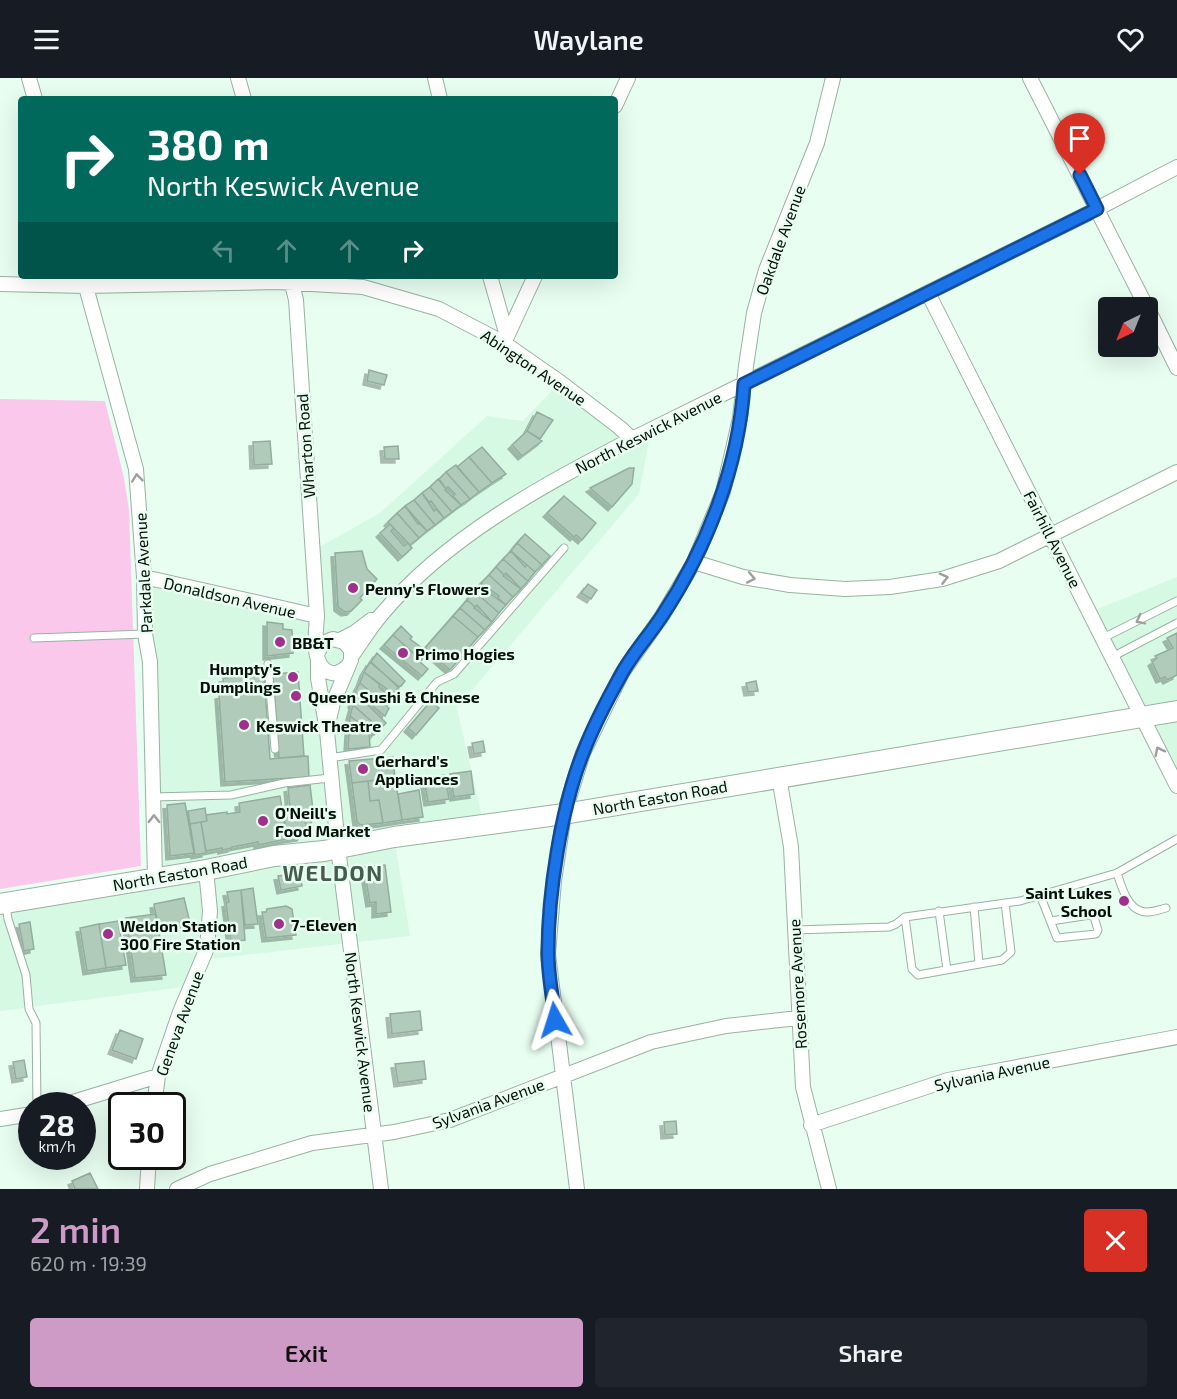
<!DOCTYPE html>
<html lang="en">
<head>
<meta charset="utf-8">
<style>
	body { margin:0; font-family:"Exo 2",sans-serif; background:#20242c; color:#f1f3f6; height:100vh; display:flex; flex-direction:column; font-size:22px; white-space:nowrap }
	* { box-sizing:border-box; margin:0 }
	p { font-size:20px; color:#9ea1a6 }
	.icon { flex:none; width:33px; height:33px; fill:none; stroke:currentColor; stroke-width:2; stroke-linecap:round; stroke-linejoin:round }
	.map { position:relative; height:1111px; overflow:hidden }
	.panel { display:flex; flex-direction:column; background:#171b24; flex:1 }
	.panel>* { flex:none }
	.top-card { position:absolute; left:18px; top:18px; width:600px; height:183px; border-radius:6px; box-shadow:0 6px 24px #0002; background:#00695c; color:#fff; overflow:hidden }
	.needle { width:39px; rotate:223deg }
	.buttons { position:absolute; left:1098px; top:219px; display:grid; gap:12px }
	.buttons a { display:grid; place-items:center; width:60px; height:60px; border-radius:6px; background:#171b24; box-shadow:0 6px 24px #0002; font-size:30px }
	.speed { position:absolute; left:18px; top:1014px; display:flex; gap:12px; font-size:30px; font-weight:700; text-align:center }
	.speed>* { display:grid; place-content:center; width:78px; height:78px; border-radius:50%; background:#171b24; box-shadow:0 6px 24px #0002; line-height:1 }
	.speed small { font-size:15px; font-weight:400 }
	.speed .limit { border:3px solid #111; border-radius:9px; background:#fff; color:#111 }
	.pin { position:absolute; display:grid; place-items:center; width:51px; height:51px; color:#fff; margin:-62px -26px; border-radius:50% 50% 50% 0; rotate:-45deg; box-shadow:0 0 6px #0007 }
	.pin .icon { rotate:45deg }
	.me { position:absolute; width:66px; margin:-33px; rotate:354deg; stroke-linejoin:round; filter:drop-shadow(0 0 4px #0008) }
	.turn { display:flex; align-items:center; gap:21px; height:126px; padding:0 30px; font-size:27px }
	.turn .icon { width:78px; height:78px; stroke-width:2.5 }
	.turn b { display:block; font-size:42px; line-height:51px }
	.lanes { display:flex; align-items:center; height:57px; padding:0 30px; background:#0003; justify-content:center; gap:30px; direction:ltr }
	.lanes .off { opacity:.35 }
	.round { display:grid; place-items:center; flex:none; width:63px; height:63px; border-radius:6px; background:#20242c }
	.headline { display:flex; align-items:center; justify-content:space-between; height:102px; padding:0 30px }
	h1 { font-size:36px; font-weight:600; line-height:45px; color:#cd9bc6 }
	.button { display:flex; gap:12px; margin-top:auto; padding:12px 30px }
	.button a { flex:1; height:69px; border-radius:6px; background:#cd9bc6; color:#111; font-size:24px; font-weight:600; line-height:69px; text-align:center }
	.button a+a { background:#20242c; color:#f1f3f6 }
	header { display:flex; justify-content:space-between; align-items:center; height:78px; padding:0 30px; background:#171b24; font-size:27px; font-weight:600 }
	.map>svg:first-child { display:block }
	.built { fill:#d6f9e4 }
	.green { fill:#fac8eb }
	.building { fill:#b1cbbb; stroke:#93ad9d; stroke-width:1.5; filter:url(#shadow) }
	.lines { fill:none; stroke-linecap:round; stroke-linejoin:round }
	.lane-casing { stroke:#98b2a2; stroke-width:9 }
	.street-casing { stroke:#98b2a2; stroke-width:16 }
	.secondary-casing { stroke:#98b2a2; stroke-width:22 }
	.lane { stroke:#fff; stroke-width:7 }
	.street { stroke:#fff; stroke-width:14 }
	.secondary { stroke:#fff; stroke-width:20 }
	.oneway { stroke:#9b9f9d }
	.route-casing { stroke:#114b97; stroke-width:15 }
	.route { stroke:#1a73e8; stroke-width:10 }
	.poi-dot { fill:#a22f8b; stroke:#e8fef1; stroke-width:2 }
	.labels { text-anchor:middle; dominant-baseline:central; stroke-width:5; stroke-linejoin:round; paint-order:stroke }
	.street-label { font-size:16px; fill:#050e09; stroke:#e8fef1 }
	.poi-label { font-size:16px; font-weight:bold; fill:#050e09; stroke:#e8fef1; text-anchor:start }
	.district-label { font-size:22px; font-weight:bold; letter-spacing:1.5px; fill:#455c4f; stroke:#e8fef1 }
</style>
</head>
<body>
<header><svg class="icon" aria-label="menu" viewBox="0 0 24 24"><path d="M4 6h16M4 12h16M4 18h16"/></svg>Waylane<svg class="icon" aria-label="heart" viewBox="0 0 24 24"><path d="M12 20l-8-8c-3-5 5-10 8-4 3-6 11-1 8 4z"/></svg></header>
<div class="map">
<svg width="1177" height="1111" viewBox="0 0 1177 1111">
	<defs>
		<filter id="shadow"><feDropShadow dx="-4" dy="4" stdDeviation="0" flood-color="#0004"/></filter>
	</defs>
	<rect width="100%" height="100%" fill="#e8fef1"/>
	<path class="built" d="M560 304 632 361 651 352 639 416 457 630 484 747 394 759 410 858 202 882 191 908 0 933V826L155 799 144 499 316 538 312 473 380 435 487 338 523 343Z
		M1177 499V708L1090 534Z"/>
	<path class="green" d="M0 321 105 323 124 400 129 432 141 788 0 811Z"/>
	<path class="building" d="M369 292 387 297 384 307 367 303Z
		M537 334 553 342 540 361 527 353Z
		M527 353 542 363 522 378 512 367Z
		M270 363 272 386 254 387 253 364Z
		M398 368 399 381H385L384 369Z
		M482 369 506 396 492 405 469 379Z
		M469 379 492 405 479 414 457 389Z
		M456 387 479 414 470 421 446 394Z
		M629 390H634L632 406 612 429 590 410Z
		M446 394 470 421 461 427 453 418 455 416 448 409 446 411 439 401Z
		M438 401 446 411 445 412 461 427 452 434 430 409Z
		M430 409 452 434 444 440 431 423 429 424 422 415Z
		M422 415 434 433 436 431 444 440 435 447 414 422Z
		M564 418 596 445 582 462 576 457 574 459 547 435Z
		M414 422 435 447 427 453 405 428Z
		M405 428 418 446 419 445 427 453 419 460 397 435Z
		M397 435 419 460 410 467 388 444Z
		M390 446 394 450 391 453 404 468 408 465 412 470 402 479 380 455Z
		M525 456 550 478 542 487 517 465Z
		M517 465 542 487 535 494 511 473Z
		M362 473 367 491 377 501 360 520 362 522 351 533 345 534 338 529 335 475Z
		M511 473 525 489 527 487 535 494 528 503 503 481Z
		M503 481 528 503 521 511 506 495 504 497 496 489Z
		M496 489 504 497 503 498 521 511 513 519 489 497Z
		M489 497 513 519 506 527 498 520 499 518 481 505Z
		M481 505 490 513 489 515 506 527 499 535 474 513Z
		M588 506 597 512 591 521 581 515Z
		M474 513 499 535 492 544 477 527 475 529 467 522Z
		M467 522 475 529 474 530 492 544 485 552 460 530Z
		M460 530 485 552 478 559 453 538Z
		M453 538 478 559 450 592 425 570Z
		M267 544 283 546V551L292 552 293 575 267 578Z
		M401 548 412 559 410 561 429 575 421 582 393 557Z
		M1177 555V597L1167 602 1165 599 1160 601 1152 584 1157 580 1155 578 1173 570 1167 560Z
		M393 557 421 582 420 584 428 591 422 598 384 567Z
		M377 575 405 603 401 608 398 609 371 584Z
		M370 584 399 609 397 611 399 612 395 617 364 594Z
		M298 594 304 678 279 680 273 596Z
		M364 594 380 607 379 609 393 622 387 628 360 605Z
		M264 597 270 681 308 678 309 699 225 704 219 617 224 616 223 600Z
		M756 603 758 613 748 614 746 605Z
		M360 605 389 630 385 638 355 614Z
		M355 614 386 645 382 649 379 650 352 626Z
		M431 623 439 630 416 657 408 650Z
		M353 627 379 650 374 657 350 638Z
		M350 638 369 653 370 669 348 671Z
		M483 663 485 674 474 676 472 665Z
		M393 679 395 700 352 705 349 683Z
		M471 693 474 716 454 719 450 696Z
		M445 697 449 721 428 724 424 700Z
		M395 700 402 742 383 745 379 722 370 723 368 703Z
		M368 703 370 723 379 722 383 745 361 747 357 744 352 705Z
		M310 707 314 740 308 750 301 736 290 730 288 710Z
		M419 712 423 739 402 742 398 716Z
		M280 718 287 761 258 767V764L232 769V770L222 772V770L206 773 201 744 207 743 206 737 227 734V736L240 734 239 725Z
		M185 725 194 775 170 778 167 727Z
		M205 730 207 743 190 746 188 733Z
		M290 730 301 736 308 750 301 759 287 761 284 738Z
		M201 744 206 775 195 777 190 746Z
		M385 787 391 834 376 836V824L370 825 364 789Z
		M300 795 302 808 281 812 278 798Z
		M253 810 258 846 245 847 241 812Z
		M241 812 245 862 231 864 226 825 229 824 227 814Z
		M184 820 190 845 158 852 154 826Z
		M286 828 292 831 296 857 266 860 262 834H266L267 831Z
		M156 836 166 897 135 900 126 840Z
		M118 843 126 887 106 890 99 846Z
		M30 844 34 871 24 873 19 846Z
		M99 846 106 890 87 893 80 850Z
		M420 933 422 952 392 956 390 936Z
		M120 952 143 961 136 981 112 972Z
		M24 982 27 999 16 1001 13 984Z
		M424 983 426 1001 398 1005 395 986Z
		M676 1043 677 1056 665 1057 664 1044Z
		M90 1095 98 1111H75L72 1103Z"/>
	<g class="lines">
		<defs>
			<path id="lane" d="M34 560 145 556
				M1103 560 1177 523
				M1112 579 1177 545
				M268 586 275 671
				M329 680 381 672 437 604 454 596 564 470
				M153 719 231 717 284 705 330 700
				M1117 795C1121 807 1127 829 1141 833 1148 836 1158 832 1166 830
				M1040 817 1057 860 1096 856 1098 852 1094 839 1090 837 1051 843
				M6 828 8 841 26 897 29 931 36 945 37 1028
				M974 829 979 886
				M939 833 947 892
				M905 839 912 891 918 897 1002 882 1011 874 1005 825
				M795 852 889 849 896 846 905 839 1020 823 1117 795 1177 761"/>
			<path id="street" d="M29 0 35 21
				M238 0 244 21
				M435 0 440 21
				M1030 0 1147 230
				M615 28 628 0
				M83 198 136 391 144 499 145 556 150 584 155 800
				M290 198 296 222 317 538C316 554 310 591 332 595 339 596 344 592 349 587
				M490 198 507 258
				M0 206 86 208 277 204 363 209 439 231 504 265 560 304 619 349 632 361
				M928 215 1177 708
				M1148 231 1177 290
				M504 265 535 198
				M694 484 743 499 790 507 845 511 890 509 942 501 999 483 1177 394
				M144 499 317 538
				M340 562 354 555 371 542
				M317 576 323 565 333 561 344 564 351 572V582L333 625 328 646
				M351 579C361 565 370 550 381 537 447 458 542 408 632 361L1087 136 1177 89
				M318 584V600L327 653 338 770 381 1111
				M779 699 791 769 803 1009 829 1111
				M60 1028 158 998
				M154 1028 158 998 180 934 207 870 210 833 206 792
				M0 1041 32 1036
				M811 1047 948 1002 1177 959
				M147 1111 149 1078
				M177 1111 210 1096 312 1065 394 1054 450 1042 651 964 726 948 798 940
				M577 1111 548 876 554 803 564 736 583 675 622 595 662 538 694 484 723 414 740 340 746 288 754 235 766 192 817 65 833 0"/>
			<path id="secondary" d="M0 826 206 792 274 778 324 773 394 759 564 736 1177 633"/>
		</defs>
		<use href="#lane" class="lane-casing"/>
		<use href="#street" class="street-casing"/>
		<use href="#secondary" class="secondary-casing"/>
		<use href="#lane" class="lane"/>
		<use href="#street" class="street"/>
		<use href="#secondary" class="secondary"/>
	</g>
	<defs><path id="oneway-chevron" d="M-2-3.5L2.5 0L-2 3.5" fill="none" stroke-width="1.6" stroke-linecap="round" stroke-linejoin="round" transform="scale(1.5)"/></defs>
	<g class="oneway">
		<use href="#oneway-chevron" transform="translate(137 400) rotate(-96)"/>
		<use href="#oneway-chevron" transform="translate(751 500) rotate(11)"/>
		<use href="#oneway-chevron" transform="translate(944 500) rotate(-14)"/>
		<use href="#oneway-chevron" transform="translate(1140 542) rotate(153)"/>
		<use href="#oneway-chevron" transform="translate(1159 673) rotate(-117)"/>
		<use href="#oneway-chevron" transform="translate(154 741) rotate(-91)"/>
	</g>
	<g class="lines">
		<defs>
			<path id="route" d="M555 942C553 920 548 897 548 875 548 816 561 730 583 675 593 649 607 622 621 597 632 576 649 558 662 538 707 470 739 388 744 306L1097 131 1080 97"/>
		</defs>
		<use href="#route" class="route-casing"/>
		<use href="#route" class="route"/>
	</g>
	<g class="poi-dot">
		<circle cx="353" cy="510" r="6"/>
		<circle cx="280" cy="564" r="6"/>
		<circle cx="403" cy="575" r="6"/>
		<circle cx="293" cy="599" r="6"/>
		<circle cx="296" cy="618" r="6"/>
		<circle cx="244" cy="647" r="6"/>
		<circle cx="363" cy="691" r="6"/>
		<circle cx="263" cy="743" r="6"/>
		<circle cx="1124" cy="823" r="6"/>
		<circle cx="279" cy="846" r="6"/>
		<circle cx="108" cy="856" r="6"/>
	</g>
	<g class="labels">
		<g class="street-label">
			<text transform="translate(780 162) rotate(-70)">Oakdale Avenue</text>
			<text transform="translate(534 289) rotate(34)">Abington Avenue</text>
			<text transform="translate(648 354) rotate(-27)">North Keswick Avenue</text>
			<text transform="translate(305 368) rotate(-94)">Wharton Road</text>
			<text transform="translate(1053 461) rotate(63)">Fairhill Avenue</text>
			<text transform="translate(143 495) rotate(-93)">Parkdale Avenue</text>
			<text transform="translate(230 519) rotate(13)">Donaldson Avenue</text>
			<text transform="translate(660 719) rotate(-10)">North Easton Road</text>
			<text transform="translate(180 795) rotate(-10)">North Easton Road</text>
			<text transform="translate(797 906) rotate(-93)">Rosemore Avenue</text>
			<text transform="translate(179 945) rotate(-70)">Geneva Avenue</text>
			<text transform="translate(361 954) rotate(83)">North Keswick Avenue</text>
			<text transform="translate(992 995) rotate(-12)">Sylvania Avenue</text>
			<text transform="translate(488 1025) rotate(-20)">Sylvania Avenue</text>
		</g>
		<g class="poi-label">
			<text x="365" y="510">Penny's Flowers</text>
			<text x="292" y="564">BB&amp;T</text>
			<text x="415" y="575">Primo Hogies</text>
			<text x="281" y="590" text-anchor="end">Humpty's<tspan x="281" dy="18">Dumplings</tspan></text>
			<text x="308" y="618">Queen Sushi &amp; Chinese</text>
			<text x="256" y="647">Keswick Theatre</text>
			<text x="375" y="682">Gerhard's<tspan x="375" dy="18">Appliances</tspan></text>
			<text x="275" y="734">O'Neill's<tspan x="275" dy="18">Food Market</tspan></text>
			<text x="1112" y="814" text-anchor="end">Saint Lukes<tspan x="1112" dy="18">School</tspan></text>
			<text x="291" y="846">7-Eleven</text>
			<text x="120" y="847">Weldon Station<tspan x="120" dy="18">300 Fire Station</tspan></text>
		</g>
		<g class="district-label">
			<text x="333" y="794">WELDON</text>
		</g>
	</g>
</svg>
<div class="buttons">
<a><svg class="needle" viewBox="-14 -14 28 28"><path d="M0-13l5 13h-10z" fill="#e53935"/><path d="M0 13l5-13h-10z" fill="#9ea1a6"/></svg></a>
</div>
<div class="speed"><div>28<small>km/h</small></div><div class="limit">30</div></div>
<div class="pin" style="left:1080px;top:97px;background:#d93025"><svg class="icon" aria-label="arrive" viewBox="0 0 24 24"><path d="M6 21V4h12l-3 4 3 4H6"/></svg></div>
<svg class="me" style="left:555px;top:942px" viewBox="-20 -20 40 40"><path d="M0-17L14 15 0 8-14 15z" fill="#1a73e8" stroke="#fff" stroke-width="4"/></svg>
<div class="top-card">
<div class="turn"><svg class="icon" aria-label="right" viewBox="0 0 24 24"><path d="M7 20v-9h11M14 6l5 5-5 5"/></svg><div><b>380 m</b>North Keswick Avenue</div></div>
<div class="lanes"><svg class="icon off" aria-label="left" viewBox="0 0 24 24"><path d="M17 20v-9H6M10 6l-5 5 5 5"/></svg><svg class="icon off" aria-label="ahead" viewBox="0 0 24 24"><path d="M12 20V5M6 11l6-6 6 6"/></svg><svg class="icon off" aria-label="ahead" viewBox="0 0 24 24"><path d="M12 20V5M6 11l6-6 6 6"/></svg><svg class="icon" aria-label="right" viewBox="0 0 24 24"><path d="M7 20v-9h11M14 6l5 5-5 5"/></svg></div>
</div>
</div>
<section class="panel">
<div class="headline"><div><h1>2 min</h1><p>620 m · 19:39</p></div><a class="round" style="background:#d93025;color:#fff"><svg class="icon" aria-label="close" viewBox="0 0 24 24"><path d="M6 6l12 12M18 6L6 18"/></svg></a></div>
<div class="button"><a>Exit</a><a>Share</a></div>
</section>
</body>
</html>
